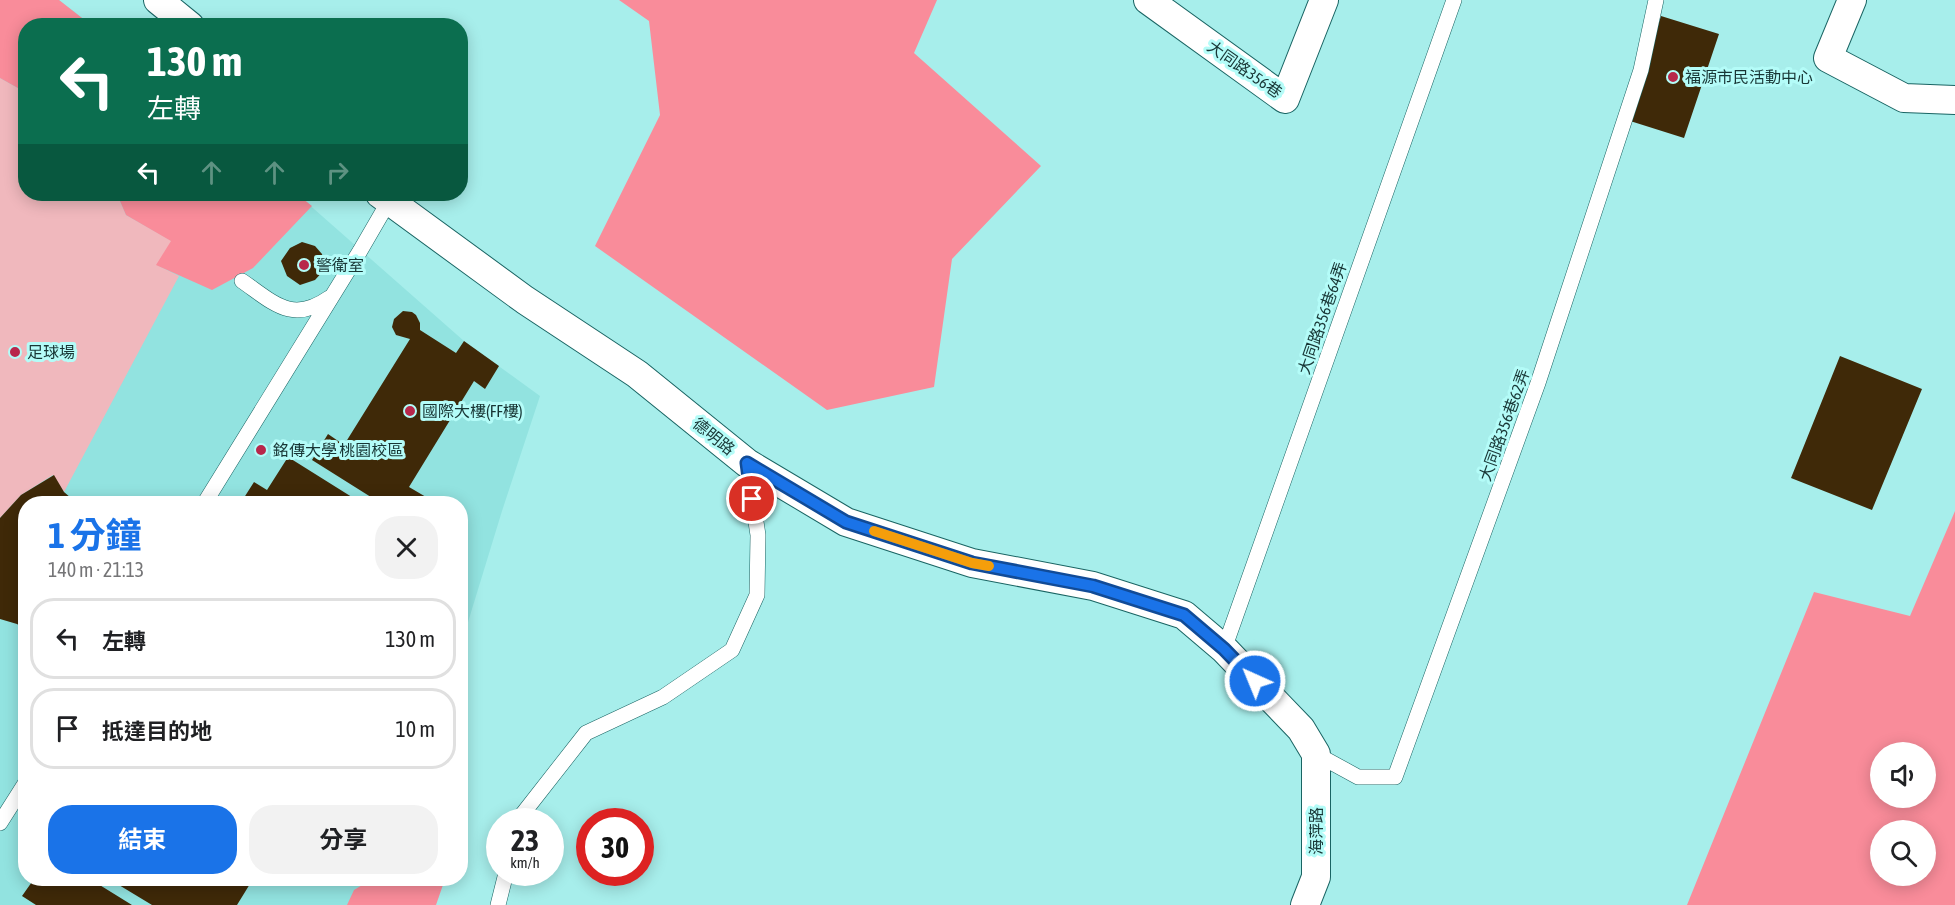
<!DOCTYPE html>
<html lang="zh-TW">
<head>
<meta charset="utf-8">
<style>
	body { margin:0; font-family:"Asap Condensed","Noto Sans TC",sans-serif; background:#f2f2f2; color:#202124; height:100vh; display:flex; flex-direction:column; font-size:22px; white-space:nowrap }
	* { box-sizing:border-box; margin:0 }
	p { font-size:20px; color:#757577 }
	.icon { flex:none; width:33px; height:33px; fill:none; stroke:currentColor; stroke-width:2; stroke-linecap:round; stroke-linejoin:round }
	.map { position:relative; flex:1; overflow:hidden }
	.details { position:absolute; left:18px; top:496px; width:450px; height:390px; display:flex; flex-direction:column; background:#fff; border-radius:24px; box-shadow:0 3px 15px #0003 }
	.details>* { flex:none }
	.banner { position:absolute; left:18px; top:18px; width:450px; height:183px; border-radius:24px; box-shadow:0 3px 15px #0003; background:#0b6e4f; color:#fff; overflow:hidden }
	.fabs { position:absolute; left:1870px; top:742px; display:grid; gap:12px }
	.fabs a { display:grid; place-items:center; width:66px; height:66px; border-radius:50%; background:#fff; box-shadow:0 3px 15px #0003; font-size:30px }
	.speed { position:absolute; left:486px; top:808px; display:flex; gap:12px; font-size:30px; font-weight:700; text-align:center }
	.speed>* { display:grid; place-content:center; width:78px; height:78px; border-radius:50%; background:#fff; box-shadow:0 3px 15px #0003; line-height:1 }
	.speed small { font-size:15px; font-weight:400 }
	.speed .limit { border:9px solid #d22; background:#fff; color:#111 }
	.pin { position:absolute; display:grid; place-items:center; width:51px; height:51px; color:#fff; margin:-26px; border:3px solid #fff; border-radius:50%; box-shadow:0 2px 6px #0007 }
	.me { position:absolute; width:66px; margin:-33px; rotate:316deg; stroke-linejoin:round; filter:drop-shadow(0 0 4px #0008) }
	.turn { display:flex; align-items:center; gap:21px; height:126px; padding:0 30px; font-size:27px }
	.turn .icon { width:78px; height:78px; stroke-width:2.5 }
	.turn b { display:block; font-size:42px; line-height:51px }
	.lanes { display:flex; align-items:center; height:57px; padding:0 30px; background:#0003; justify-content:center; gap:30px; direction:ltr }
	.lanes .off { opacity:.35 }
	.round { display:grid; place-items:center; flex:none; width:63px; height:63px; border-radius:24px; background:#f2f2f2 }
	.head { display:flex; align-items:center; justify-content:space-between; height:102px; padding:0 30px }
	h1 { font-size:36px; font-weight:700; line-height:45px; color:#1a73e8 }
	.cta { display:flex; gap:12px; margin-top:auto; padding:12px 30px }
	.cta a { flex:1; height:69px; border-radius:24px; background:#1a73e8; color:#fff; font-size:24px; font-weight:700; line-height:69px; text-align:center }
	.cta a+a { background:#f2f2f2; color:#202124 }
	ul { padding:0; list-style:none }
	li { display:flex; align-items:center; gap:18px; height:81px; margin:0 12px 9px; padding:0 18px; border:3px solid #e0e0e0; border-radius:24px }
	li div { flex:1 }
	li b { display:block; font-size:22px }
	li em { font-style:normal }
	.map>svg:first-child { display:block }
	.built { fill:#92e3e0 }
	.green { fill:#f0b8bd }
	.forest { fill:#f98c9a; fill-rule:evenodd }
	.building { fill:#3f2908 }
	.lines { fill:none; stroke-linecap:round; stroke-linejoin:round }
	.service-casing { stroke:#196463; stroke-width:16 }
	.minor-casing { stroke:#196463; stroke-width:30 }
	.service { stroke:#fff; stroke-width:15 }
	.minor { stroke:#fff; stroke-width:28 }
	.route-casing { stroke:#114b97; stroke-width:15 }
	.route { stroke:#1a73e8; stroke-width:10 }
	.slow { stroke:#f59e0b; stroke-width:10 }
	.poi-dot { fill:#b8274b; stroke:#b4fcf8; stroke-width:2 }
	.labels { text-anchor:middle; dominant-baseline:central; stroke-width:6; stroke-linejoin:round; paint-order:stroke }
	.street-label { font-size:16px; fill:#183635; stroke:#b4fcf8 }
	.poi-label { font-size:16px; fill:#183635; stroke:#b4fcf8; text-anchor:start }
</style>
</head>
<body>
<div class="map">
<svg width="1955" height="905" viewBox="0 0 1955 905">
	<rect width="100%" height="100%" fill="#a7eeeb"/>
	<path class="built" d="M0 0H59L91 25 26 26V194H297L464 341 540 396 502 511 461 645 460 504H26V879H416L419 905H0Z"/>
	<path class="green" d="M0 78 25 92 26 194H117L126 215 172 241 157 265 179 276 64 492 53 475 21 495 0 518Z"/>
	<path class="forest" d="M0 0H59L91 25 26 26 25 92 0 78Z
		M619 0H937L914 53 1041 166 952 259 934 387 827 410 595 246 660 115 649 21Z
		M117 194H297L312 206 253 268 212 290 156 265 171 241 126 215Z
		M1955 511V905H1687L1814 592 1910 616ZM1881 753H1926V798H1881ZM1881 831H1926V876H1881Z
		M372 879H445L436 905H347L354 890Z"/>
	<path class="building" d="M1661 16 1719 34 1684 138 1627 120Z
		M302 242 315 246 322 254 325 269 315 280 300 285 287 276 281 261 290 248Z
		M403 311 412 312 416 315 420 323V330L456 353 464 341 499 366 485 389 474 381 409 487 426 497 421 504H382L312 460 328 434 344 445 410 339 396 335 392 327 394 319Z
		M1840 356 1922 389 1872 510 1791 478Z
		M288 457 363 504H240L254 482 267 490Z
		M54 475 64 492 78 504H26V630L17 624 0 619V518L21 495Z
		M34 879H90L132 905H36L22 896Z
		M109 879H253L237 905H152Z"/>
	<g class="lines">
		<defs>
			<path id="service" d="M242 281C274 303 292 324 329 298
				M204 504 360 251 389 201
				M1224 649 1454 0
				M1316 754 1358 777H1395L1538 383 1641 70 1656 0
				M519 822 521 816 586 733 663 697 732 650 757 595 758 535 747 463
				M0 823 26 782
				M498 905 506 873"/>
			<path id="minor" d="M158 0 190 26
				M1148 0 1285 99 1324 0
				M1852 0 1828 58 1904 98 1955 100
				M380 194 525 300 637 374 747 463 846 522 972 563 1093 586 1184 615 1224 649 1301 729 1316 754V877L1305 905"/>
		</defs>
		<use href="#service" class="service-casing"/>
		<use href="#minor" class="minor-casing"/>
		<use href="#service" class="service"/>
		<use href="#minor" class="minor"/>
	</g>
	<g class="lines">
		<defs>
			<path id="route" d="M752 499 747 463 846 522 972 563 1093 586 1184 615 1224 649 1255 681"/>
		</defs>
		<use href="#route" class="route-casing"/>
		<use href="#route" class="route"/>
		<path class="slow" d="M874 531 972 563 989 566"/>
	</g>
	<g class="poi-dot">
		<circle cx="1673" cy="77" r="6"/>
		<circle cx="304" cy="265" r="6"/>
		<circle cx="15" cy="352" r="6"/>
		<circle cx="410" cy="411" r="6"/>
		<circle cx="261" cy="450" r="6"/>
	</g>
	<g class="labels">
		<g class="street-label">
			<text transform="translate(1245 69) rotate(35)">大同路356巷</text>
			<text transform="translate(1322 318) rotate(-71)">大同路356巷64弄</text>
			<text transform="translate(1504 425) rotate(-70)">大同路356巷62弄</text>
			<text transform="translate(714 436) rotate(39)">德明路</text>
			<text transform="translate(1316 831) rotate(-90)">海萍路</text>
		</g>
		<g class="poi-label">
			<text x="1685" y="77">福源市民活動中心</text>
			<text x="316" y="265">警衛室</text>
			<text x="27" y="352">足球場</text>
			<text x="422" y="411">國際大樓(FF樓)</text>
			<text x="273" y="450">銘傳大學 桃園校區</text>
		</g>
	</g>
</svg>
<div class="fabs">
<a><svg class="icon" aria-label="sound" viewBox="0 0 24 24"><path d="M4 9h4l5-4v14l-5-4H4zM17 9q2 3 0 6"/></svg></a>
<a><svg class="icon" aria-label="search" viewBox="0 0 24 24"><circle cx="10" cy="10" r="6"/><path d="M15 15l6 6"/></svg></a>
</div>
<div class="speed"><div>23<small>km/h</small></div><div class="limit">30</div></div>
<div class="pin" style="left:752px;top:499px;background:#d93025"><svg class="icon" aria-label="arrive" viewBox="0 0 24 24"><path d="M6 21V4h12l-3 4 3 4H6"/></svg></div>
<svg class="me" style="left:1255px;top:681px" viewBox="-20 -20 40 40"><circle r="17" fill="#1a73e8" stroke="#fff" stroke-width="3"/><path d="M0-11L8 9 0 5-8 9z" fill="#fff"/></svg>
<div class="banner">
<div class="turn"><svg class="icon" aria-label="left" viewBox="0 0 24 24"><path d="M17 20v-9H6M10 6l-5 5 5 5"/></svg><div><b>130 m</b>左轉</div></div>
<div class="lanes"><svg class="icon" aria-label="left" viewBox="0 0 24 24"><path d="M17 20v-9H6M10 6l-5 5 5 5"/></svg><svg class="icon off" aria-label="ahead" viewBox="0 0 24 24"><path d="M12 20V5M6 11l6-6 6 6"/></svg><svg class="icon off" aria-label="ahead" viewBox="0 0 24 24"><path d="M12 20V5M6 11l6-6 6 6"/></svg><svg class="icon off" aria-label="right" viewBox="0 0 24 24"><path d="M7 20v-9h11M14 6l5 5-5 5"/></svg></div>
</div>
<section class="details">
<div class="head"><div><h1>1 分鐘</h1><p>140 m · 21:13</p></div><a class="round"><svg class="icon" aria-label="close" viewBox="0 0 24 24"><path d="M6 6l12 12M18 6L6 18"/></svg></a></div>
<ul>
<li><svg class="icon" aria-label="left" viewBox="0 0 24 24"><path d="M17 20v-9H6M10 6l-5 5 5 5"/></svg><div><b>左轉</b></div><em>130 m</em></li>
<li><svg class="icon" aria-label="arrive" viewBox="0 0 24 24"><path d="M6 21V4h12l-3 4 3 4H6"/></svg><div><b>抵達目的地</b></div><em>10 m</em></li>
</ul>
<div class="cta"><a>結束</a><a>分享</a></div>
</section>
</div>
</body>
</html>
